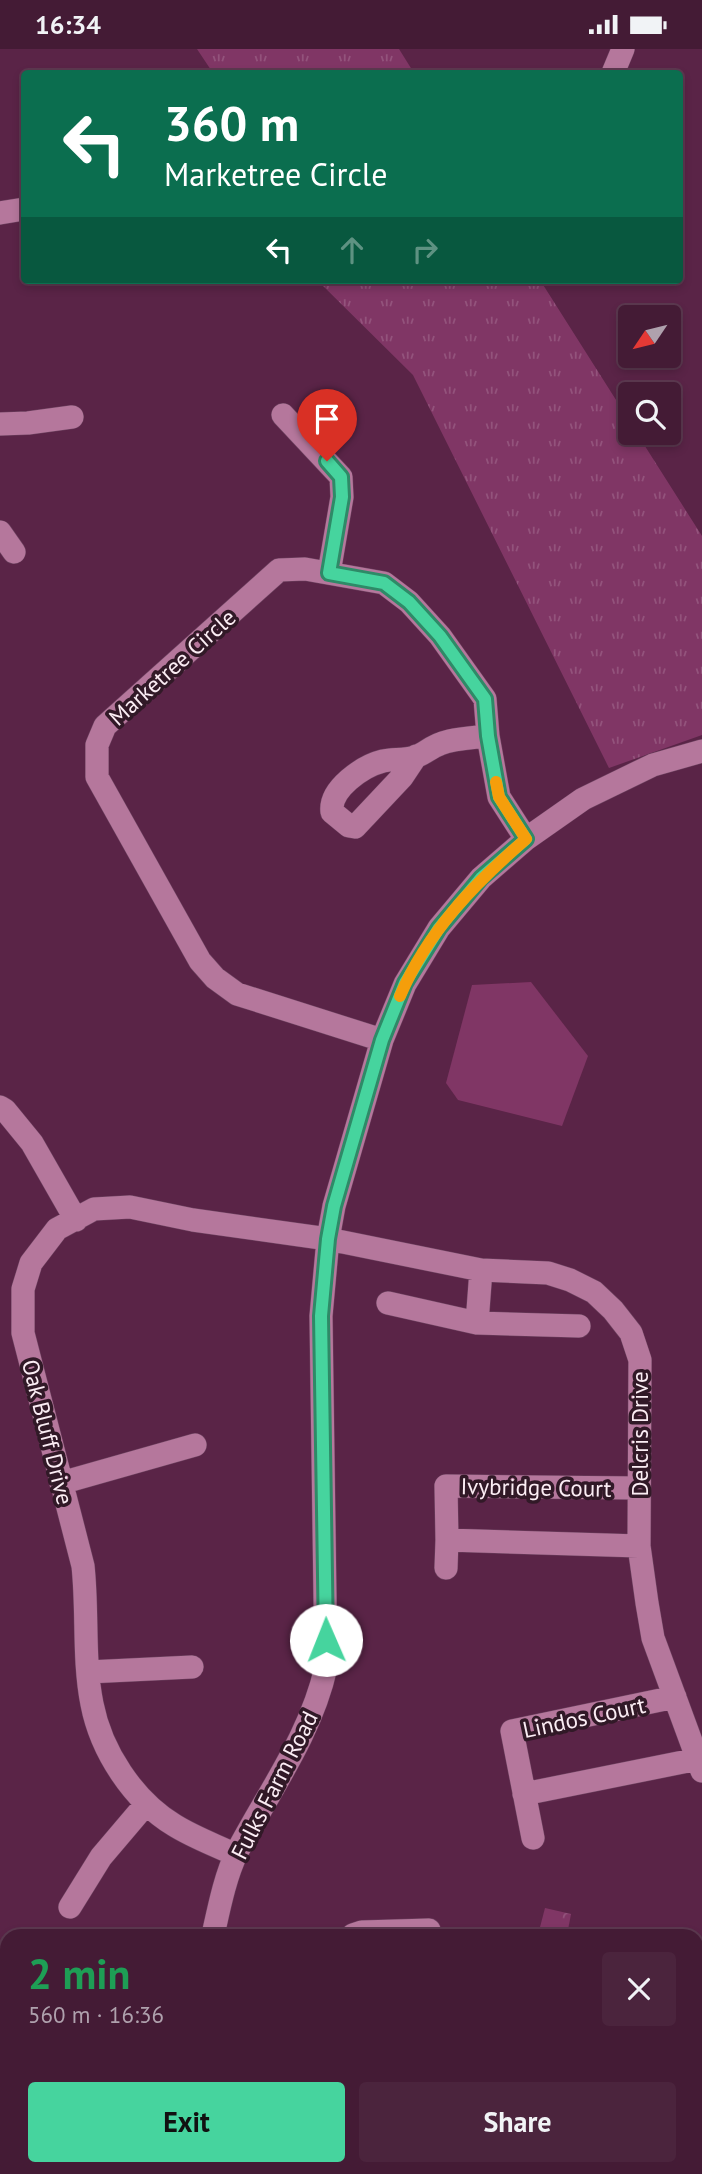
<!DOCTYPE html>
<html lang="en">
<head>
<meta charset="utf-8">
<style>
	body { margin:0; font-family:"PT Sans",sans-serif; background:#4b243d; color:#f1f3f6; height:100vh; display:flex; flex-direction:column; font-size:26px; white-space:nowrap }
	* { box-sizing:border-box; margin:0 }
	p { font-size:23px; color:#afa1ad }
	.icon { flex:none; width:38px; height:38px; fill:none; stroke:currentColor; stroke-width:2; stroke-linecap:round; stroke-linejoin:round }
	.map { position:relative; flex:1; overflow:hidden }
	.drawer { position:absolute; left:0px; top:1880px; width:704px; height:247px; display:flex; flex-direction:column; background:#441b35; border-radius:21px 21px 0 0; box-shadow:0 4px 10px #0003,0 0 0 2px #5c3950 }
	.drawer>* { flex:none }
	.banner { position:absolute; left:21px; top:21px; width:662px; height:214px; border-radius:7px; box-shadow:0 4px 10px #0003,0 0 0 2px #5c3950; background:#0b6e4f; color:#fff; overflow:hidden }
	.needle { width:46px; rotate:235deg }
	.buttons { position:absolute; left:618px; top:256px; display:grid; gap:14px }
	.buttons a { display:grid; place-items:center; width:63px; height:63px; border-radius:7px; background:#441b35; box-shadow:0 4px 10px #0003,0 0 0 2px #5c3950; font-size:35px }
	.pin { position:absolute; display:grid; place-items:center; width:60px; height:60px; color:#fff; margin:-72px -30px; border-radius:50% 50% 50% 0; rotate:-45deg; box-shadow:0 0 7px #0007 }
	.pin .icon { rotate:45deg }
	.me { position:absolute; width:77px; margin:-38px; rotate:359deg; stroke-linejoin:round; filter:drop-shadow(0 0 5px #0008) }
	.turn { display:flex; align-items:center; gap:24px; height:147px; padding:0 28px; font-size:32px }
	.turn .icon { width:91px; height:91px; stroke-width:2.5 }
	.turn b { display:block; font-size:49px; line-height:60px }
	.lanes { display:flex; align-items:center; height:66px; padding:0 28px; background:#0003; justify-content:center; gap:35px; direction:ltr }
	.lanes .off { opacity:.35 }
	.round { display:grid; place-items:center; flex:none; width:74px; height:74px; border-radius:7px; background:#4b243d }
	.summary { display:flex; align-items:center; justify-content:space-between; height:119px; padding:0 28px }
	h1 { font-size:42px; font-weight:600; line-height:52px; color:#1e9e55 }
	.cta { display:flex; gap:14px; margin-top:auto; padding:14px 28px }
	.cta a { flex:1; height:80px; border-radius:7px; background:#46d49e; color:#111; font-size:28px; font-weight:600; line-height:80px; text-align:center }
	.cta a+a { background:#4b243d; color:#f1f3f6 }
	.status { display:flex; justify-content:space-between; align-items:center; height:49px; padding:0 35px; background:#441b35; direction:ltr }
	.status svg { height:19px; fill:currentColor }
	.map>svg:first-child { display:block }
	.grass { fill:url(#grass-tufts) }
	.park { fill:url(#park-crowns) }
	.pitch { fill:#803665 }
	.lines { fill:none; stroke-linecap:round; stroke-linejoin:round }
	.stream { stroke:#22657c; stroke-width:4.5 }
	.minor-casing { stroke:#6e4461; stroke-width:24 }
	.minor { stroke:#b5779c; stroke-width:23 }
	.route-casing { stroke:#2e8a67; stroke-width:18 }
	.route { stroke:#46d49e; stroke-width:12 }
	.slow { stroke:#f59e0b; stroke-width:12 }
	.labels { text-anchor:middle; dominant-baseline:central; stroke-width:7; stroke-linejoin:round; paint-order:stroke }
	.street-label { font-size:23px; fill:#fbedf4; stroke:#311927 }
</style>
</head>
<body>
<div class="status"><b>16:34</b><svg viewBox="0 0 49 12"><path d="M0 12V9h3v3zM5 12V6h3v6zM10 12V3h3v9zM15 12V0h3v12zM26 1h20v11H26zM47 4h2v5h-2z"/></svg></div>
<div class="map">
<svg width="702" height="2125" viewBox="0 0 702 2125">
	<defs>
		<pattern id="grass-tufts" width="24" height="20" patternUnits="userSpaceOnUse" patternTransform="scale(1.75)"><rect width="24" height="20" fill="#803665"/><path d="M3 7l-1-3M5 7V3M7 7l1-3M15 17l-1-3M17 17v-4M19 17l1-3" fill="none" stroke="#93537c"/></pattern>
		<pattern id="park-crowns" width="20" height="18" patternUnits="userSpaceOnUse" patternTransform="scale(1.75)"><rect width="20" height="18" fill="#803665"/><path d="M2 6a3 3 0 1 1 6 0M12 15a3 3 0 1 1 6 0" fill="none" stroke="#93537c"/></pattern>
	</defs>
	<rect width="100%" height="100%" fill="#5a2447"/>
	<path class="grass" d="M197 0H399L414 24H213Z
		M317 231H540L630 373V383H636L702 487V686L609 719 413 326Z"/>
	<path class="park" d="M545 1859 571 1865 567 1886H538Z"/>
	<path class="pitch" d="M531 933 588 1007 562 1077 458 1051 446 1034 472 936Z"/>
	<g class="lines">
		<path class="stream" d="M238 2119V2125"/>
		<defs>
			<path id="minor" d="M613 24 623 0
				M0 164 24 160
				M283 366 341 428 342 448 329 524
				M0 375 28 374 72 368
				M0 483 14 503
				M416 707 402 728 355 778 349 777 332 763C329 740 363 717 383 712 393 710 405 711 415 708 424 705 431 698 440 695 454 689 472 689 488 687
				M382 991 237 945 215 929 200 912 97 728V696L105 677 279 521 305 520 384 534 409 553 440 587 485 650 488 687 499 748 526 790
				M0 1058 5 1061 32 1094 76 1171
				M388 1254 477 1274 579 1277
				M477 1274 481 1221
				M61 1434 195 1396
				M638 1439 446 1437 447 1491 639 1497
				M446 1519 447 1491
				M88 1623 192 1618
				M524 1745 698 1710
				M533 1789 512 1682 675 1648
				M236 1806C215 1796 193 1788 174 1776 133 1751 101 1702 92 1655 83 1610 88 1563 83 1517L23 1284V1240L31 1214 57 1180 94 1160 130 1158 193 1171 328 1190 481 1221 548 1224 570 1231 594 1243 613 1261 631 1284 640 1311 639 1497 647 1554 653 1589 702 1722
				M70 1858 101 1808 146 1755
				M213 1886C219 1859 225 1828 237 1803 269 1742 311 1686 326 1618L321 1267 328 1190 334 1157 382 991 405 935 439 879 481 829 526 790 583 750 653 716 702 702
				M353 1886 362 1883 429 1881
				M696 1943 702 1930
				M394 2119V2125
				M150 2125 157 2119"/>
		</defs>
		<use href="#minor" class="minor-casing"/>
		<use href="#minor" class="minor"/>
	</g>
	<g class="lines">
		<defs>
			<path id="route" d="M326 1591 321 1267 328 1190 334 1157 382 991 405 934 439 879 481 829 526 790 499 748 488 687 485 650 440 587 409 553 384 534 329 524 342 448 341 428 327 412"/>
		</defs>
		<use href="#route" class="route-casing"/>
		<use href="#route" class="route"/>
		<path class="slow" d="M400 947C428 882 474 835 526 790L499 748 496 733"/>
	</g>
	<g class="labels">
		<g class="street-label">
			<text transform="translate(172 618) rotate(-42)">Marketree Circle</text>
			<text transform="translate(48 1383) rotate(76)">Oak Bluff Drive</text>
			<text transform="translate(639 1385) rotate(-90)">Delcris Drive</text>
			<text transform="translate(536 1438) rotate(1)">Ivybridge Court</text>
			<text transform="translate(584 1668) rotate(-12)">Lindos Court</text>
			<text transform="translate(274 1736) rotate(-63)">Fulks Farm Road</text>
		</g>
	</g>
</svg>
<div class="buttons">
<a><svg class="needle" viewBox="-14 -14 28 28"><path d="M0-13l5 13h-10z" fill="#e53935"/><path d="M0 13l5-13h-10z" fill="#afa1ad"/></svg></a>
<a><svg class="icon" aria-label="search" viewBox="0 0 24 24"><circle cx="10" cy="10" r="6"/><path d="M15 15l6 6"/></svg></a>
</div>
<div class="pin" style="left:327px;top:412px;background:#d93025"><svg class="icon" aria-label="arrive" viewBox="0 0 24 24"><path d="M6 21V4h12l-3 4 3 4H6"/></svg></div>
<svg class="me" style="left:326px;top:1591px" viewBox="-20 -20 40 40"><circle r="19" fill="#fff"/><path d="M0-13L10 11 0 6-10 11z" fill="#46d49e"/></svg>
<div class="banner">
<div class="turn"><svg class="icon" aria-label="left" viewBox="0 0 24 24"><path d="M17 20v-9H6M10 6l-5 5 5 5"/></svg><div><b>360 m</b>Marketree Circle</div></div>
<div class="lanes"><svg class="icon" aria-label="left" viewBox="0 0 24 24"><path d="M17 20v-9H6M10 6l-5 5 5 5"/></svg><svg class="icon off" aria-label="ahead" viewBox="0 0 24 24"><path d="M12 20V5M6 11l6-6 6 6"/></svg><svg class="icon off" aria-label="right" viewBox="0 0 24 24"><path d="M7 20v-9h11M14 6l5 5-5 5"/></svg></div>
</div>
<section class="drawer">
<div class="summary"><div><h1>2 min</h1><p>560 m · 16:36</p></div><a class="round"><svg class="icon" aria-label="close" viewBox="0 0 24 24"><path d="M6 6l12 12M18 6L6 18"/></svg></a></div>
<div class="cta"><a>Exit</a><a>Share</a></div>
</section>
</div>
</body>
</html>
